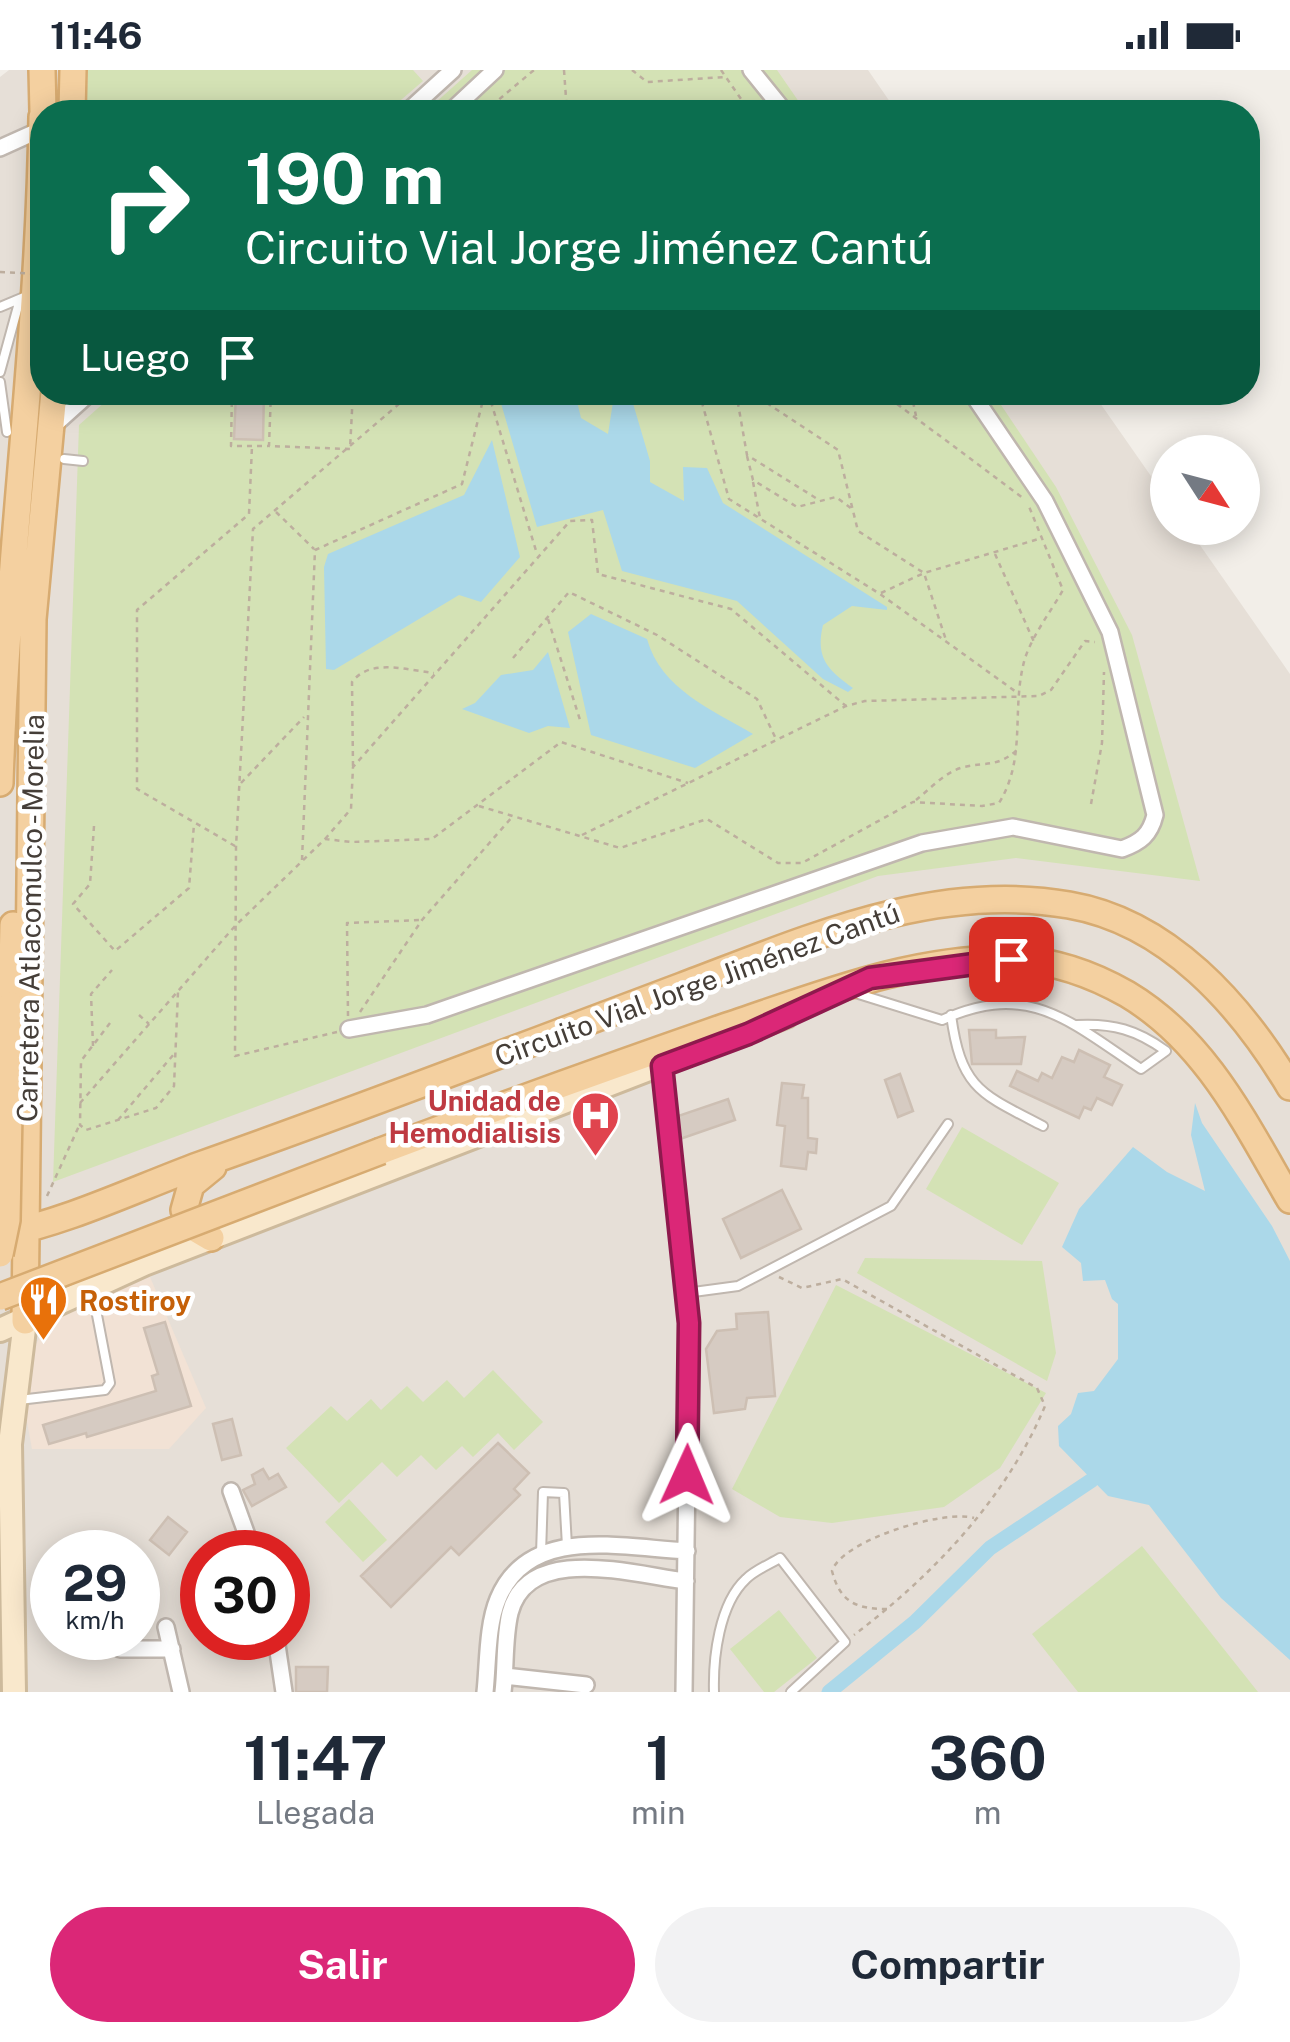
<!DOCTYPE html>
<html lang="es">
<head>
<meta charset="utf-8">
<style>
	body { margin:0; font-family:"Public Sans",sans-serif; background:#f2f2f3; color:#1f2937; height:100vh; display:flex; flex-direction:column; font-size:38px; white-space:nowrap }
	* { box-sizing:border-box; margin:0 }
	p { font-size:32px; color:#747a83 }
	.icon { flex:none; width:55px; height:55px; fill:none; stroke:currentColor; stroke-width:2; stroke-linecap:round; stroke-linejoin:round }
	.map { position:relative; height:1622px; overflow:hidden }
	.details { display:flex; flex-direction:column; background:#fff; flex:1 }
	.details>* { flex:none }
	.top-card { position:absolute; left:30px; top:30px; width:1230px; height:305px; border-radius:40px; box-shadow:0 5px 25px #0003; background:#0b6e4f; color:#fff; overflow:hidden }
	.needle { width:65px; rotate:126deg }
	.tools { position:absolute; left:1150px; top:365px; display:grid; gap:20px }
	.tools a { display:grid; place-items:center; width:110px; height:110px; border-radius:50%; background:#fff; box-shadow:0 5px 25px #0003; font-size:50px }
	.speed { position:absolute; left:30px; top:1460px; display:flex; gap:20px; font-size:50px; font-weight:700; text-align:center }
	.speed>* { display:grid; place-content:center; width:130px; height:130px; border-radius:50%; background:#fff; box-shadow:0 5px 25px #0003; line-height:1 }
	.speed small { font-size:25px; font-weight:400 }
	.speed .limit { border:15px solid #d22; background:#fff; color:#111 }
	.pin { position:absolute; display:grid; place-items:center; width:85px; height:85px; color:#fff; margin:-42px; border-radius:20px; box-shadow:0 5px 15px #0006 }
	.me { position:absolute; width:110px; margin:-55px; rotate:1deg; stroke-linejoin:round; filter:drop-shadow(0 0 8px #0008) }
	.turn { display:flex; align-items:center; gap:35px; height:210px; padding:0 50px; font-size:45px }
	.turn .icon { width:130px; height:130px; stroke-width:2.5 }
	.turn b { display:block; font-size:70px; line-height:85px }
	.then { display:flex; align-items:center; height:95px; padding:0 50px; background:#0003; gap:20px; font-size:38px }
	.eta { display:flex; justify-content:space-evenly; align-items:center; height:170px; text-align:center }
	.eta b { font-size:60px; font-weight:700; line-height:70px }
	.action { display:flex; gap:20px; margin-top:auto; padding:20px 50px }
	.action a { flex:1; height:115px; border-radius:60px; background:#db2777; color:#fff; font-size:40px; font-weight:700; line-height:115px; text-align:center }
	.action a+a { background:#f2f2f3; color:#1f2937 }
	.status { display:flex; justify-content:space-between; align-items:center; height:70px; padding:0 50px; background:#fff; direction:ltr }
	.status svg { height:28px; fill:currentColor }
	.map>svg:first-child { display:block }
	.residential { fill:#e6dfd7; fill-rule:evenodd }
	.commercial { fill:#f2e2d5 }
	.green { fill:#d4e2b5 }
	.water { fill:#abd8e9 }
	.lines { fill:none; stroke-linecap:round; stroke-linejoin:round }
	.canal { stroke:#abd8e9; stroke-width:15 }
	.building { fill:#d6cbc2; stroke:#cdbfb3; stroke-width:2.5 }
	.lane-casing { stroke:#c0b7af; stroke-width:12 }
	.street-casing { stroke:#c0b7af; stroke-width:20 }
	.secondary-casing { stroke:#cdba9c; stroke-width:28 }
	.primary-casing { stroke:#d7ab71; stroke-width:30 }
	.path { stroke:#bdae9e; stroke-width:2.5; stroke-dasharray:5 5; stroke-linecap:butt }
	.lane { stroke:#fff; stroke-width:8 }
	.street { stroke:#fff; stroke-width:15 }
	.secondary { stroke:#f9e8cc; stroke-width:22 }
	.primary { stroke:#f4d0a0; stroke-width:25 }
	.primary-bridge-casing { stroke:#d7ab71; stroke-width:30; stroke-linecap:butt }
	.path-bridge { stroke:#bdae9e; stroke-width:2.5; stroke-dasharray:5 5; stroke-linecap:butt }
	.primary-bridge { stroke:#f4d0a0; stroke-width:25 }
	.route-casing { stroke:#8e194d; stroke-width:25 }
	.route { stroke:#db2777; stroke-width:18 }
	.labels { text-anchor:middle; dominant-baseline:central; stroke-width:9; stroke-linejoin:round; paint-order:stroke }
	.street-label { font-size:28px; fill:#453e38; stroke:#fff }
	.health-label { font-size:28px; font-weight:bold; fill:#be3a42; stroke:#fff; text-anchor:end }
	.food-label { font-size:28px; font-weight:bold; fill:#c56008; stroke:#fff; text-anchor:start }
</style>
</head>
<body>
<div class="status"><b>11:46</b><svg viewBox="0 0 49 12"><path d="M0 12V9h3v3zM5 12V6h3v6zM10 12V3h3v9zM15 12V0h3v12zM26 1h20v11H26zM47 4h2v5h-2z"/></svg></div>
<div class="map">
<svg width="1290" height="1622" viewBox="0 0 1290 1622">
	<rect width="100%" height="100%" fill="#f2eee8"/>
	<path class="residential" d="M9 0H868L897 42H42V322L1093 323 1167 429 1168 458H1188L1290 604V1622H0V7ZM52 1482H138V1568H52ZM202 1482H288V1568H202Z"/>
	<path class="commercial" d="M150 1207 206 1338 169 1379H32L25 1341 33 1279 54 1244Z"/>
	<path class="green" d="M88 0H413L423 11 387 42H86Z
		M472 0H777L806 42H425Z
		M115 323H993L1056 417 1132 565 1200 811 1016 788 878 806 53 1112 79 355Z
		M962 1057 1059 1113 1022 1175 926 1119Z
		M865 1188 1042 1191 1056 1283 1047 1311 857 1203Z
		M836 1215 1046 1323 1000 1398 944 1437 832 1453 780 1447 732 1419Z
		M493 1300 543 1352 514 1380 498 1363 473 1387 462 1376 436 1400 421 1385 397 1407 382 1392 339 1433 286 1378 331 1336 347 1351 371 1329 381 1340 407 1316 423 1332 447 1310 464 1328Z
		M349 1429 387 1470 363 1492 325 1452Z
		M1142 1476 1258 1622H1078L1032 1564Z
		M779 1540 817 1588 774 1622H764L730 1579Z"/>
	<path class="water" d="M498 323H575L581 348 608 364 613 332 632 330 650 391V412L684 431 683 397 707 398 723 433 887 537V540L852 536 823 555C815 588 828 600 853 618L848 622 823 609 737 531 622 501 603 440 537 457Z
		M492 370 520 487 481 532 459 525 334 600 326 599 324 497 328 484 464 425Z
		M591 544 647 569C661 619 711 639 753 664L695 698 591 665 568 562Z
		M548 582 570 658 548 656 529 663 462 639 475 633 501 605 533 600Z
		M1195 1033 1202 1053 1272 1156 1290 1191V1590L1221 1528 1149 1435 1108 1426 1059 1376 1058 1356 1071 1344 1078 1323 1094 1321 1118 1289V1234L1112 1229 1105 1210 1083 1211 1081 1193 1062 1177 1079 1139 1133 1077 1167 1102 1205 1121 1191 1065Z"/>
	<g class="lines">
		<path class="canal" d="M829 1622 915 1552 990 1478 1092 1410"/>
	</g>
	<path class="building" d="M236 322H264L263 370 234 369Z
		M969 960H996V968L1025 967 1021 994H972Z
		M1079 980 1110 995 1104 1007 1122 1015 1112 1035 1097 1028 1091 1040 1084 1037 1079 1048 1010 1016 1017 1001 1038 1011 1042 1003 1052 1008 1062 987 1074 992Z
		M900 1004 913 1041 898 1047 885 1010Z
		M782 1013 804 1015 802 1028H808V1068L817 1069 816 1083 808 1082 806 1099 781 1096 785 1056 777 1055Z
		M728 1029 735 1050 680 1069 678 1046Z
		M782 1120 801 1159 741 1188 723 1149Z
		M768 1242 775 1326 747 1328 745 1339 714 1343 706 1279 717 1261 737 1259 736 1244Z
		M165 1252 191 1336 87 1367 86 1363 49 1374 43 1355 156 1321 152 1306 158 1304 144 1258Z
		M232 1349 241 1385 222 1390 213 1354Z
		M498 1373 529 1403 514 1419 520 1425 459 1485 451 1477 391 1537 361 1506Z
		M263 1399 269 1409 278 1404 286 1417 252 1436 243 1420 255 1414 252 1405Z
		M168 1447 187 1462 169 1485 150 1470Z
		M296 1597H328L327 1622H296Z"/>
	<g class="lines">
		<defs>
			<path id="lane" d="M0 237 24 227
				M0 302 20 229
				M0 312 7 362
				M64 389 83 391
				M852 922 942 950C1029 910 1070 952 1141 999L1166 981C1137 960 1113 953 1077 955
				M951 945C961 1019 981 1024 1043 1056
				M686 1223 738 1216 891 1136 948 1054
				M19 1330 105 1320 110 1313 93 1224
				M541 1484 543 1422 564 1423 567 1476
				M714 1622C713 1588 719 1534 746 1509 755 1500 770 1494 780 1488L845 1572 791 1622"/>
			<path id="street" d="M751 0 785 42
				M407 42 453 0
				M450 42 495 0
				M0 78 42 59
				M51 358 91 322
				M349 959 427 945 922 773 1013 757 1122 779C1141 772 1150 765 1155 745L1110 562 1045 431 971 322
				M661 996 689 1253 684 1622
				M231 1421 253 1482
				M166 1557 181 1622
				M276 1568 284 1622
				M120 1579H172
				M505 1606 586 1615
				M485 1622C488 1594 487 1555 498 1529 529 1454 622 1478 687 1481
				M503 1622C506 1597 504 1568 510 1543 528 1472 634 1505 686 1511"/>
			<path id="secondary" d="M0 1260 144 1194 786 946
				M14 1622 10 1374 25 1251"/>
			<path id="primary" d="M42 0 43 42
				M72 42 73 0
				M0 713C7 491 39 270 42 47
				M11 935 13 855
				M381 1081C495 1038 609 997 724 957 817 926 912 887 1011 889 1052 890 1092 904 1127 924 1206 971 1245 1053 1290 1130
				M0 1165C67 1152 135 1119 200 1095 362 1038 522 976 682 916 807 869 934 811 1069 835 1168 852 1241 935 1290 1017
				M211 1168 194 1158 184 1140 191 1115 213 1097
				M25 1251 33 549 54 322"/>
		</defs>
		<use href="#lane" class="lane-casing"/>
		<use href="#street" class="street-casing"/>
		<use href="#secondary" class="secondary-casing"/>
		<use href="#primary" class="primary-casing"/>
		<path class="path" d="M564 0 567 42
			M632 0 647 12 725 7
			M721 0 750 42
			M484 42 534 0
			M726 42 740 30
			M232 322 231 376H268
			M271 322 269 376 350 379 353 322
			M488 322 537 484
			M699 322 729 429 880 524 1019 624
			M736 322 747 385 819 430
			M750 322 838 380 858 461 924 503 946 570
			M881 322 1023 428
			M911 322 916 346
			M747 386 753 410 797 437 836 427 852 439
			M753 412 760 448
			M276 442 314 479
			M995 484 1034 572
			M881 523 924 503 1042 468
			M548 549 581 653
			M513 588 569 522 657 565 757 629 776 669
			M353 696 352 612C370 588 406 600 434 603
			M241 713 304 647
			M916 730C930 719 946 701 964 697 987 692 998 697 1017 680
			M1091 734 1102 673 1104 602
			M479 736 620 778 707 749 778 793H802L913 732 982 736 999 733C1026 689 1012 644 1023 596 1028 571 1050 543 1063 520L1028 434
			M94 756 90 814 73 834 115 881 189 818 194 754
			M582 765 846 636 865 631 1039 626 1051 620 1085 571 1095 572
			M325 769 351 739 353 697 570 451 592 450 598 504 731 539 846 636
			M235 776 137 719V540L249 444 252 376
			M302 790 315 480 462 414 485 322
			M360 942 422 850 513 746
			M139 945 149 954
			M348 946 347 853 421 850
			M110 953 81 991 80 1055 86 1060 156 1038 174 1016 178 922
			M337 962 235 986 236 777 253 459 413 322
			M93 976 91 924 112 900
			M80 1033 235 856 325 769 351 772 432 769 561 672 688 713
			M118 1050 174 984
			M47 1126 79 1056
			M779 1207 802 1218 842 1209 1037 1318 1045 1336C1006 1429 933 1505 854 1565
			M887 1539C856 1539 840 1532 832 1501 842 1470 945 1439 974 1448"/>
		<use href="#lane" class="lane"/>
		<use href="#street" class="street"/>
		<use href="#secondary" class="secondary"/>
		<use href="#primary" class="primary"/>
		<defs>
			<path id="primary-bridge" d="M0 1184 7 1150 11 935
				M0 1227 381 1081"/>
		</defs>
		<use href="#primary-bridge" class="primary-bridge-casing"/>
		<path class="path-bridge" d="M0 202 42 204"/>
		<use href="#primary-bridge" class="primary-bridge"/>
	</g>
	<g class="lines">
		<defs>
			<path id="route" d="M687 1405 689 1253 662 996 748 964 870 908 1011 889"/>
		</defs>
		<use href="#route" class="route-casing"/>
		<use href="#route" class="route"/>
	</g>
	<defs>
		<symbol id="hospital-pin" viewBox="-11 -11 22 30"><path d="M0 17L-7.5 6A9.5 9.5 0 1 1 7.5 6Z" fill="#e0444e" stroke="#fff"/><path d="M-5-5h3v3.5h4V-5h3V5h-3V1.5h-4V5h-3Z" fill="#fff"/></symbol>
		<symbol id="restaurant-pin" viewBox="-11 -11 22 30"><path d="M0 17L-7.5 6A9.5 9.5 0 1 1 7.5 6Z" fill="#e8710a" stroke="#fff"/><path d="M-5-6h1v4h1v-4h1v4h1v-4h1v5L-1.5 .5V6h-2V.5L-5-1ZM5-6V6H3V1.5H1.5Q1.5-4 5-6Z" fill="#fff"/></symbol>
	</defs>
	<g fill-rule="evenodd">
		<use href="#hospital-pin" x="568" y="1018" width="55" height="75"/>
		<use href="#restaurant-pin" x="16" y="1202" width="55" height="75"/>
	</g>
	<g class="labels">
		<g class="street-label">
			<text transform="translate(30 848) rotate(-89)">Carretera Atlacomulco - Morelia</text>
			<text transform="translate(697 914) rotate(-20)">Circuito Vial Jorge Jiménez Cantú</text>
		</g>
		<g class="health-label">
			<text x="561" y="1030">Unidad de<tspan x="561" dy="32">Hemodialisis</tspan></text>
		</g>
		<g class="food-label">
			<text x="79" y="1230">Rostiroy</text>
		</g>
	</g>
</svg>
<div class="tools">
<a><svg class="needle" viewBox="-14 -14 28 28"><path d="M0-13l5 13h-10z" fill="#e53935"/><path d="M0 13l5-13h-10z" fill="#747a83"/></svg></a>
</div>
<div class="speed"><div>29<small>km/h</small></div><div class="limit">30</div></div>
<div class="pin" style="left:1011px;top:889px;background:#d93025"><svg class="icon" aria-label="arrive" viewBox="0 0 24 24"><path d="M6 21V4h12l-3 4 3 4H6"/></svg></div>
<svg class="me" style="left:687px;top:1405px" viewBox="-20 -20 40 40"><path d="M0-17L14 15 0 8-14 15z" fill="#db2777" stroke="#fff" stroke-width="4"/></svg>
<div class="top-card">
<div class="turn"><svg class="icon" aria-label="right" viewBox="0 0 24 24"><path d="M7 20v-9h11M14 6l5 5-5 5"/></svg><div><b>190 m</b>Circuito Vial Jorge Jiménez Cantú</div></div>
<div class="then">Luego<svg class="icon" aria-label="arrive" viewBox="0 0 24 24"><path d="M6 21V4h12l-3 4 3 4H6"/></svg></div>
</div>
</div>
<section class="details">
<div class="eta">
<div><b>11:47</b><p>Llegada</p></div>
<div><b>1</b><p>min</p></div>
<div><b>360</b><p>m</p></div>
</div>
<div class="action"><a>Salir</a><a>Compartir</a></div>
</section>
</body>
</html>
